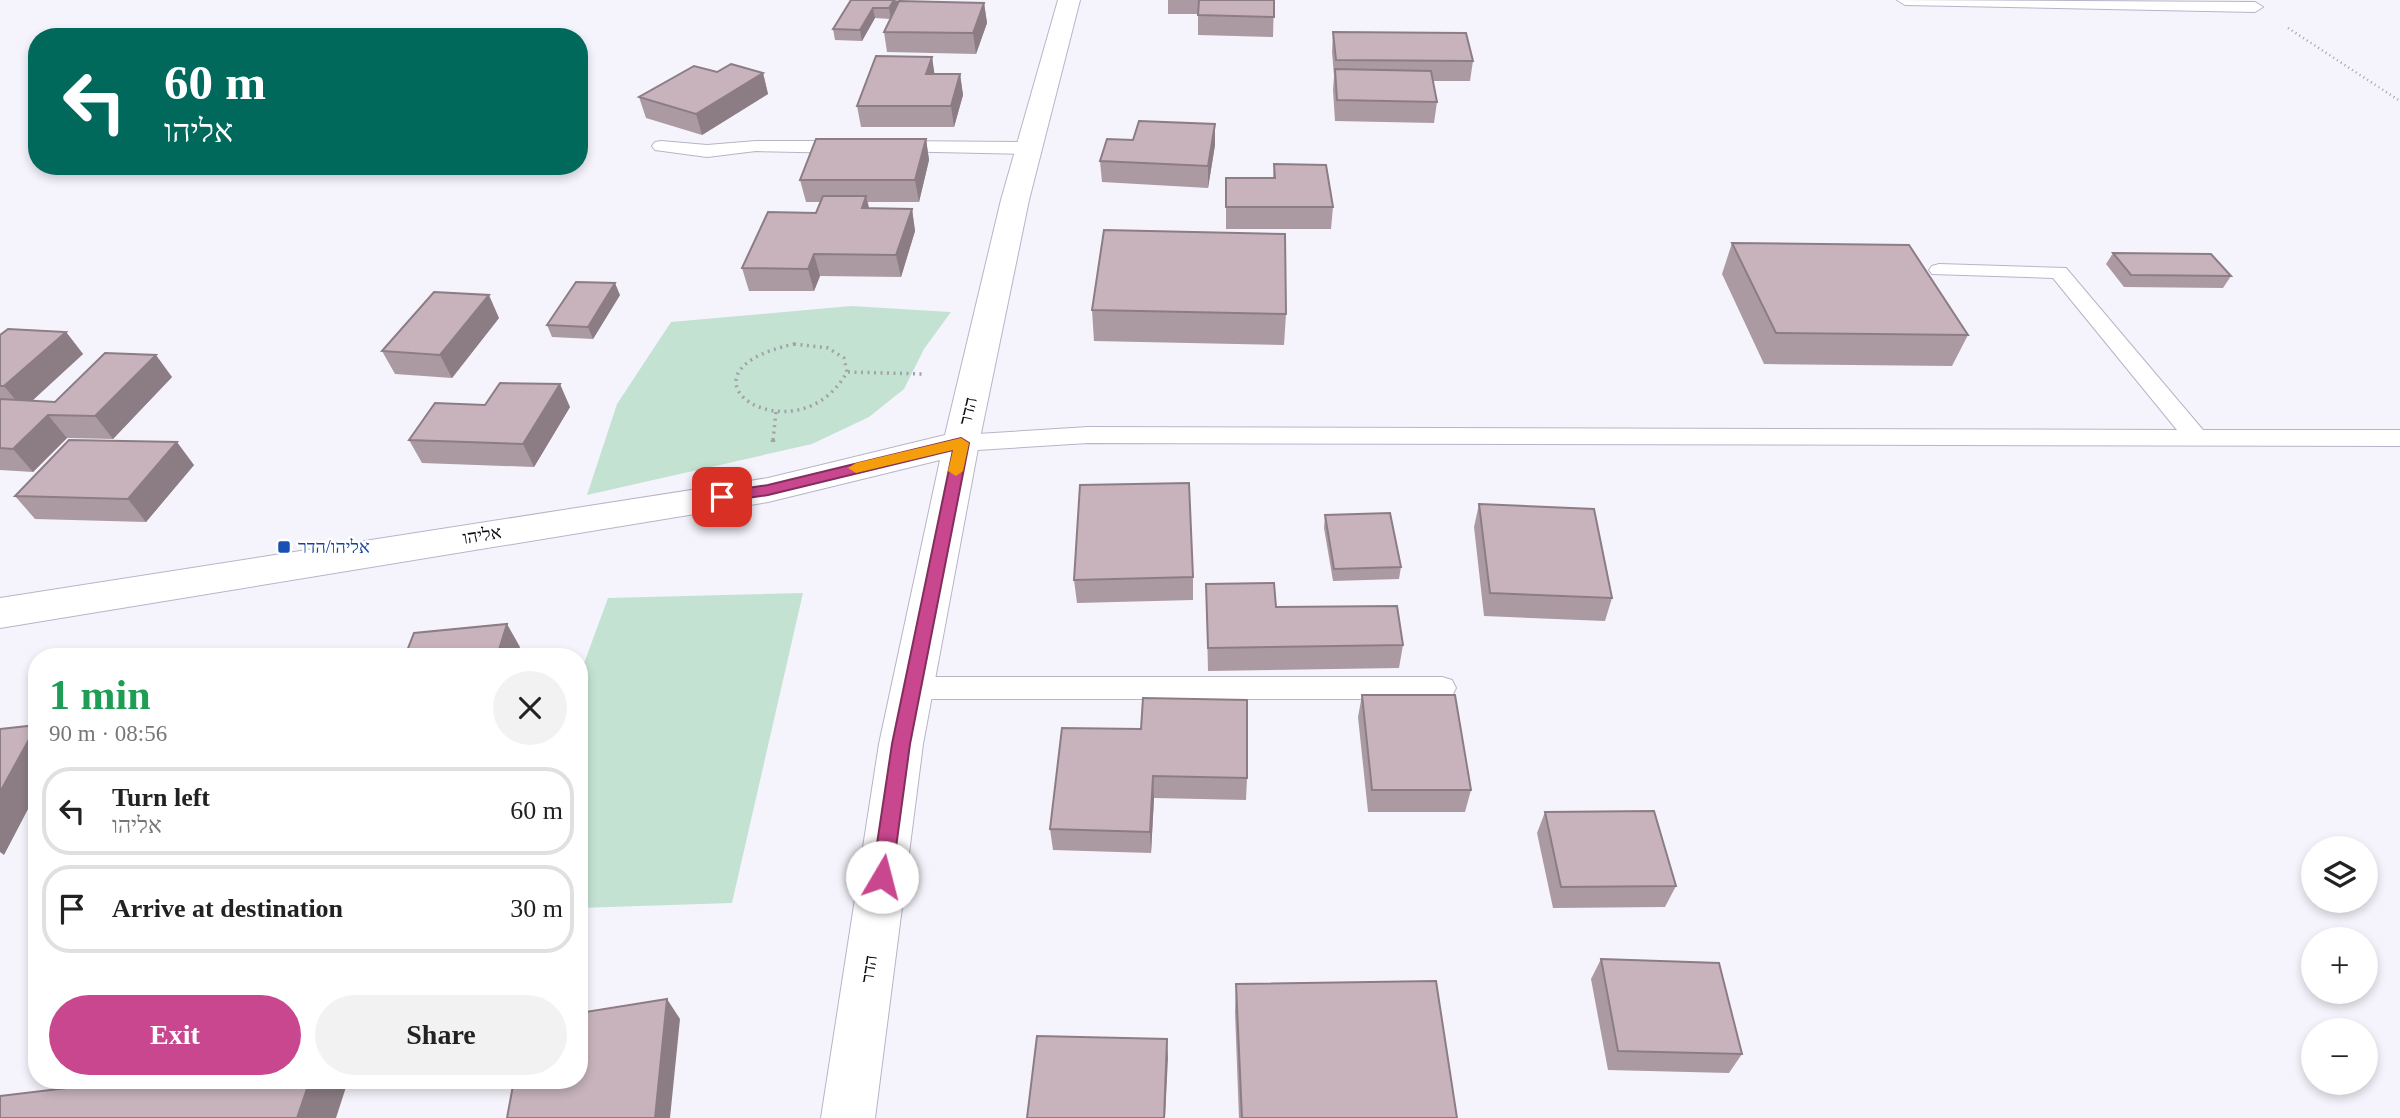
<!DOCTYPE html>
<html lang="en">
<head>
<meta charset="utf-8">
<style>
	body { margin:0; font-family:"Times New Roman",Heebo,serif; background:#f2f2f2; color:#222; height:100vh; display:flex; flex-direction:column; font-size:26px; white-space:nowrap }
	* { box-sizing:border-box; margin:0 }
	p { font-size:23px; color:#767676 }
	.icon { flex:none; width:38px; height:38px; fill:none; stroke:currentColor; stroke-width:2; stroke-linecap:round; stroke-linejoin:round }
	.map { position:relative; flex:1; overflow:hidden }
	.side { position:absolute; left:28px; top:648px; width:560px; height:441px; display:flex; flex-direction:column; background:#fff; border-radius:28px; box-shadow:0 4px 10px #0003 }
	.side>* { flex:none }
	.hud { position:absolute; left:28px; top:28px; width:560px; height:147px; border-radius:28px; box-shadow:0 4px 10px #0003; background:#00695c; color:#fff; overflow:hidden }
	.controls { position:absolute; left:2301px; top:836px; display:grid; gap:14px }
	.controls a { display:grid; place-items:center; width:77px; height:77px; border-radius:50%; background:#fff; box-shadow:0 4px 10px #0003; font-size:35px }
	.pin { position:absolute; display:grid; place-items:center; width:60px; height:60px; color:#fff; margin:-30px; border-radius:14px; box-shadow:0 4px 10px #0006 }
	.me { position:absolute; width:77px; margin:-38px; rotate:8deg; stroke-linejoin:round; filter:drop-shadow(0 0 5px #0008) }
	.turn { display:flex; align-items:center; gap:24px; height:147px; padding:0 21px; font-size:32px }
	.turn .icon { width:91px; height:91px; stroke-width:2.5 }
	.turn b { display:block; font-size:49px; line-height:60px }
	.round { display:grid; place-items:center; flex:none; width:74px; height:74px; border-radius:37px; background:#f2f2f2 }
	.head { display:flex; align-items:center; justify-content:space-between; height:119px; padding:0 21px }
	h1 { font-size:42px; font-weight:700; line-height:52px; color:#1e9e55 }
	.primary-button { display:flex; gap:14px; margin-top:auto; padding:14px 21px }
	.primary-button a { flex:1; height:80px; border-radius:42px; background:#c9478f; color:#fff; font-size:28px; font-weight:700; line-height:80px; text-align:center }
	.primary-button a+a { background:#f2f2f2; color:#222 }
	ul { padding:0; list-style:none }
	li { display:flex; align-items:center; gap:21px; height:88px; margin:0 14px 10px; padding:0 7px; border:4px solid #e0e0e0; border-radius:28px }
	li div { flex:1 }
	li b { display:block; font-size:26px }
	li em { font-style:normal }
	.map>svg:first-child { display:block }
	.green { fill:#c4e2d2 }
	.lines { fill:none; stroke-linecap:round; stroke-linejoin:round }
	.lane-casing { stroke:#b8b4c8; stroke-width:2 }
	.street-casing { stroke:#b8b4c8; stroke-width:2 }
	.path-far2 { stroke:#a2a1a9; stroke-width:2.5; stroke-dasharray:1 3.5; stroke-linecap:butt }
	.path-far1 { stroke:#a2a1a9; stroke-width:3.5; stroke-dasharray:2 4.5; stroke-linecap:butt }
	.path { stroke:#a2a1a9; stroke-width:4.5; stroke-dasharray:2 5; stroke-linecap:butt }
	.lane { fill:#fff; fill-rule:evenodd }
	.street { fill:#fff; fill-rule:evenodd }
	.wall { fill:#ac9aa2 }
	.shaded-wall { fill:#8c7d84 }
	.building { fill:#c8b3bc; stroke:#8c7d84; stroke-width:2 }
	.route { fill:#c9478f; stroke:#832e5d; stroke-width:2 }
	.slow { fill:#f59e0b }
	.transit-dot { fill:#1a4fb4; stroke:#fff; stroke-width:2.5 }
	.labels { text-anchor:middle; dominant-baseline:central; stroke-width:5; stroke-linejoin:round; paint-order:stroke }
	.street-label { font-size:18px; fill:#0c0b11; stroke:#fff }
	.transit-label { font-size:18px; fill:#164399; stroke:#fff; text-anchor:start }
</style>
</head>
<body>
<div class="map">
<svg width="2400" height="1118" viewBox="0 0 2400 1118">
	<rect width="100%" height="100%" fill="#f5f4fc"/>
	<path class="green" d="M851 306 951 312 924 349 904 389 869 417 812 444 587 495 617 404 671 322Z
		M803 593 732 903 579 908V677L608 598Z"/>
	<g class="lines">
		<defs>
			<path id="lane" d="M1897 0 2255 2 2263 7 2255 12 1905 5Z
				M661 141 707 145 756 141H848L857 147 848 153 756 151 707 157 655 150 652 146 655 142Z
				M894 141 1029 142 1038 148 1029 154 888 151 885 147Z
				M1939 264 2066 268 2203 430H2400V446L1088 443 961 451 953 449 949 443 953 437 961 435 1088 427 2177 430 2053 278 1932 274 1929 270 1932 266Z
				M912 677H1442L1452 680 1456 688 1452 696 1442 699H912L902 696 898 688 902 680Z"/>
			<path id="street" d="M1058 0H1080L1029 200 979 443 923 744 875 1118H821L879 744 940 460 768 502 0 628V598L768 478 945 435 1001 200Z"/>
		</defs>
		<use href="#lane" class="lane-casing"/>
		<use href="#street" class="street-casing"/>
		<path class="path-far2" d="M2288 28 2400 101"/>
		<path class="path-far1" d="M794 344 828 348 844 358 847 372C797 462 658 374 794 344Z
			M848 372 924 374
			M773 440 776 412"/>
		<path class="path" d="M773 442V439"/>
		<use href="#lane" class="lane"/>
		<use href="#street" class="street"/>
	</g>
	<path class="wall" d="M851 0 984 3 987 23 976 54 887 52 884 32 890 19 875 18 862 41 835 40 833 29Z
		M1168 0H1274L1273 37 1198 35V14H1168Z
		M1333 32 1473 61 1470 81H1433L1437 102 1434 123 1335 121 1333 90 1334 76 1332 52Z
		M932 57 934 74H960L963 95 954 127H861L857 106Z
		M717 72 763 73 768 94 702 135 646 118 639 97Z
		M926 139 929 160 919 202H868L869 208 912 209 915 231 901 277 820 276 814 291H749L742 268 816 213 820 202H806L800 180Z
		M1215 145 1208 188 1102 182 1100 161Z
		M1274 164 1333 207 1331 229H1226V178H1273Z
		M1732 243 1968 335 1952 366 1764 364 1722 274Z
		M2113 253 2231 276 2223 288 2124 287 2106 264Z
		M620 295 593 339 552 337 547 325Z
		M1092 310 1286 314 1284 345 1094 341Z
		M499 318 452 378 395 374 382 351Z
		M66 332 83 354 32 401 55 402 172 377 113 439 67 438 33 472 0 470V335Z
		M570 407 534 467 422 463 409 440Z
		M194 465 146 522 35 519 15 496Z
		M1479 504 1612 598 1605 621 1484 616 1474 527Z
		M1325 515 1401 567 1399 579 1333 581 1324 528Z
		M1193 577V600L1077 603 1074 580Z
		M1206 584 1276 607 1403 645 1399 668 1208 671Z
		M1362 695 1471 790 1465 812H1368L1358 717Z
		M1062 728 1247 778 1246 800 1154 798 1151 853 1053 850 1050 829Z
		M1545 812 1676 886 1665 907 1553 908 1537 833Z
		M1601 959 1742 1054 1729 1073 1608 1070 1591 979Z
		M1236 984 1457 1118H1239L1235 1012Z"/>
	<path class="shaded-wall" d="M894 0 901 1 891 19 889 8Z
		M984 3 987 23 976 54 973 33Z
		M873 8 875 18 862 41 860 30Z
		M932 57 935 77 926 74Z
		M763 73 768 94 702 135 696 114Z
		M960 74 963 95 954 127 951 106Z
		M1215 124V145L1208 188V166Z
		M926 139 929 160 919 202 915 180Z
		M866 196 871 218 862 208Z
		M912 209 915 231 901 277 896 255Z
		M814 254 820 276 814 291 808 269Z
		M615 283 620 295 593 339 588 327Z
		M489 295 499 318 452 378 440 355Z
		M66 332 83 354 23 409 4 386Z
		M156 355 172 377 113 439 95 416Z
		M560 384 570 407 534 467 523 444Z
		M48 415 67 438 33 472 13 449Z
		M177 442 194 465 146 522 128 499Z
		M507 624 520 647 517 656H497Z
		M37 725V792L4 855 0 852V792Z
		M1153 776 1154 798 1151 853 1150 832Z
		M667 999 680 1019 670 1118H655Z
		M1167 1039 1168 1058 1165 1118H1164Z
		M310 1080H342L347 1084 336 1118H297Z"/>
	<path class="building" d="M851 0H894L889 8H873L860 30 833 29Z
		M1199 0H1274V17L1198 15Z
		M899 1 984 3 973 33 884 32Z
		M1333 32 1466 33 1473 61 1336 60Z
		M876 56 932 57 926 74H960L951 106H857Z
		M731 64 763 73 696 114 639 97 694 66 717 72Z
		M1335 69 1431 71 1437 102 1337 100Z
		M1139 121 1215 124 1208 166 1100 161 1107 139 1133 140Z
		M816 139H926L915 180H800Z
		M1274 164 1326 165 1333 207H1226V178H1275Z
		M823 196H866L862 208 912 209 896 255 814 254 808 269 742 268 768 212 816 213Z
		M1104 230 1285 234 1286 314 1092 310Z
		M1732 243 1909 245 1968 335 1776 333Z
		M2113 253 2211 254 2231 276 2131 275Z
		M576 282 615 283 588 327 547 325Z
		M434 292 489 295 440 355 382 351Z
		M8 329 66 332 4 386H0V335Z
		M105 353 156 355 95 416 48 415 13 449 0 448V399L55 402Z
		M500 383 560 384 523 444 409 440 435 403 485 405Z
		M69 440 177 442 128 499 15 496Z
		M1189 483 1193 577 1074 580 1080 485Z
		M1479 504 1594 509 1612 598 1490 593Z
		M1390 513 1401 567 1334 569 1325 515Z
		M1274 583 1276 607 1397 606 1403 645 1208 648 1206 584Z
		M507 624 497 656H405L414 633Z
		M1362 695H1455L1471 790H1372Z
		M1143 698 1247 700V778L1153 776 1150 832 1050 829 1062 728 1141 729Z
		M37 725 0 792V729Z
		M1654 811 1676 886 1561 887 1545 812Z
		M1601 959 1719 963 1742 1054 1618 1051Z
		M1436 981 1457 1118H1242L1236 984Z
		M667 999 655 1118H507L514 1080H579V1013Z
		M1037 1036 1167 1039 1164 1118H1027Z
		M134 1080H310L297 1118H0V1096Z"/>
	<path class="route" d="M961 438 969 443 910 744 892 877 889 884 882 886 875 884 872 877 892 744 953 450 768 495 722 502 715 497 722 492 768 485Z"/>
	<path class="slow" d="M961 438 969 443 963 471 956 476 948 471 953 450 856 473 848 468 856 463Z"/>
	<rect class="transit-dot" x="277" y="540" width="14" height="14" rx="3.5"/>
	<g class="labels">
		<g class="street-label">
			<text transform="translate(968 411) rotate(-77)">הדר</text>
			<text transform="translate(482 535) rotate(-9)">אליהו</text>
			<text transform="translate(869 969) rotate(-82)">הדר</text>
		</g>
		<g class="transit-label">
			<text x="298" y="547">אליהו/הדר</text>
		</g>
	</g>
</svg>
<div class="controls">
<a><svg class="icon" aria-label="layers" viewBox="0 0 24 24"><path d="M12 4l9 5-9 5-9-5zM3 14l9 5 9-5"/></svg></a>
<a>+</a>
<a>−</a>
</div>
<div class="pin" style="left:722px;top:497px;background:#d93025"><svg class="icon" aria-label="arrive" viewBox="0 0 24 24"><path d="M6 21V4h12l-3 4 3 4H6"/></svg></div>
<svg class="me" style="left:882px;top:877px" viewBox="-20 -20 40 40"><circle r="19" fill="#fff"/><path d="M0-13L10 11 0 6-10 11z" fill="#c9478f"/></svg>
<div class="hud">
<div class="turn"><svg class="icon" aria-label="left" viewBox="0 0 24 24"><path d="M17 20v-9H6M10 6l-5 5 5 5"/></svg><div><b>60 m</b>אליהו</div></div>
</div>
<section class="side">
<div class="head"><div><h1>1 min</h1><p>90 m · 08:56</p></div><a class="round"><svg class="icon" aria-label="close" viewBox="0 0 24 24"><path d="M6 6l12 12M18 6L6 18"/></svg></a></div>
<ul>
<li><svg class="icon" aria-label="left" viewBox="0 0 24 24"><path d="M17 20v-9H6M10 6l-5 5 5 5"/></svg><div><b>Turn left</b><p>אליהו</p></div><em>60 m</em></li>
<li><svg class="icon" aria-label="arrive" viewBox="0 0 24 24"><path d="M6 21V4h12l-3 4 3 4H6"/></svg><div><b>Arrive at destination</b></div><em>30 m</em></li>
</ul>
<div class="primary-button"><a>Exit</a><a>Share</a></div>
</section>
</div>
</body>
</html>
